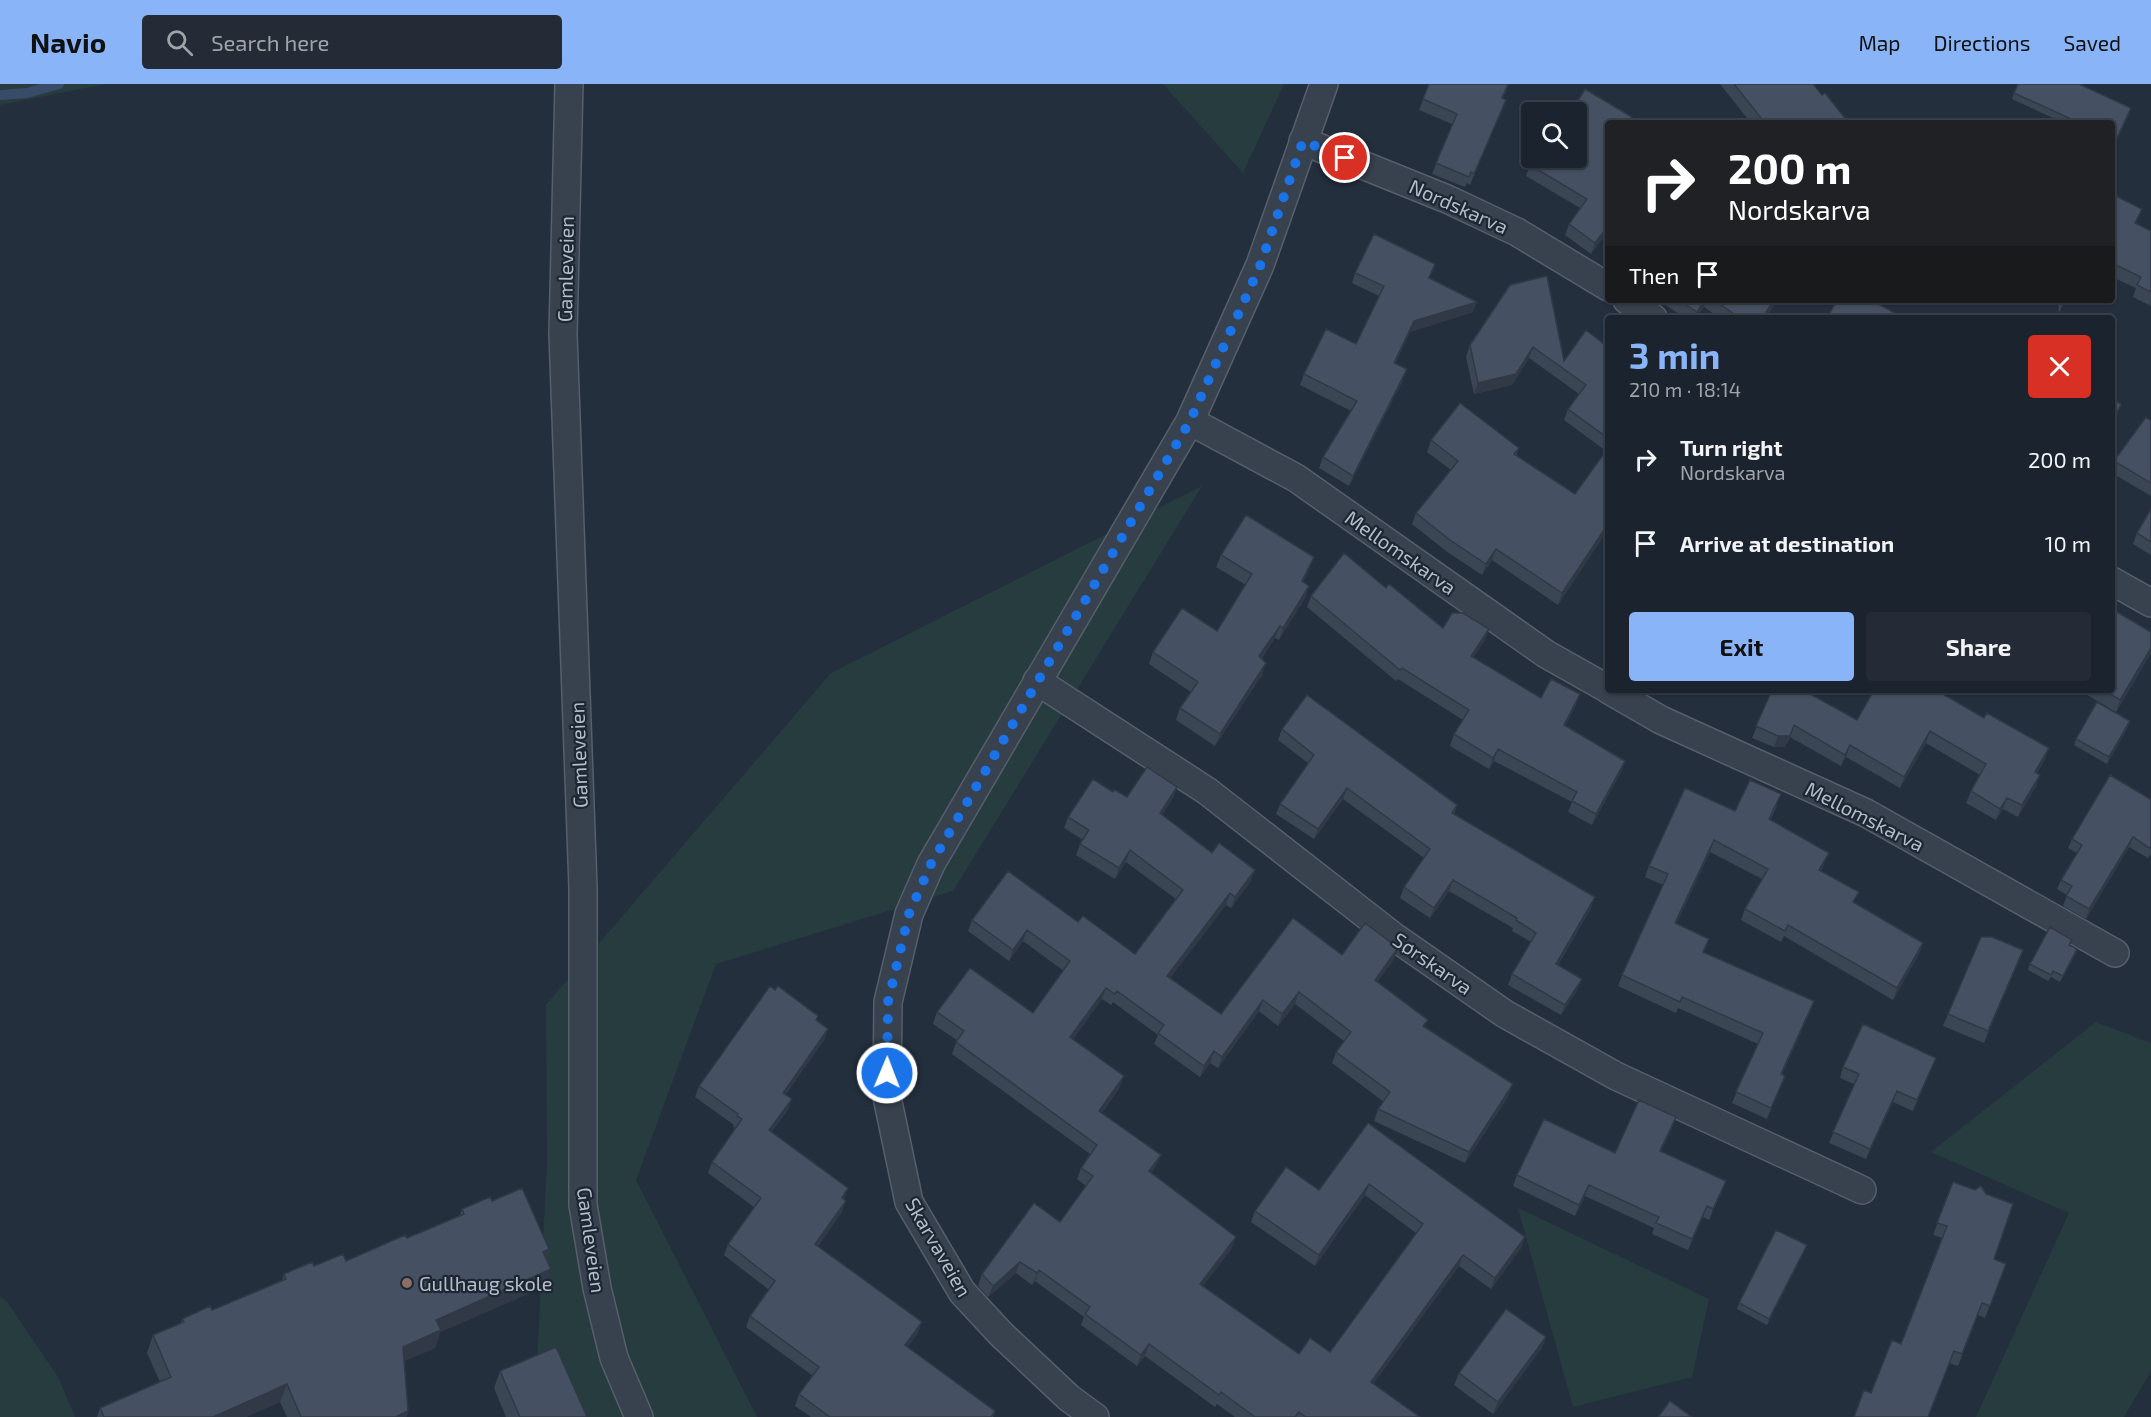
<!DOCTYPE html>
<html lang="en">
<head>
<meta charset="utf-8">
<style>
	body { margin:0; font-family:"Exo 2",sans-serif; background:#242b36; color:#f1f3f6; height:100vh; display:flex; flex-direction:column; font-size:22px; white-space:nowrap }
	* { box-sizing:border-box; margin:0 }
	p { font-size:20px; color:#a0a4aa }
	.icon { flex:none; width:33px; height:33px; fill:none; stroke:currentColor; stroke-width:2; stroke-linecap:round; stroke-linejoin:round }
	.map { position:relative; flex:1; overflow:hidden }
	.side { position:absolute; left:1605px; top:231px; width:510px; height:378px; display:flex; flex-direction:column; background:#1b232e; border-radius:6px; box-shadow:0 2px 4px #0004,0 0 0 2px #39404a }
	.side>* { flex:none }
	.top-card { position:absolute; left:1605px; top:36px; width:510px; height:183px; border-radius:6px; box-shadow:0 2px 4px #0004,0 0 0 2px #39404a; background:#202124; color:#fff; overflow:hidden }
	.tools { position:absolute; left:1521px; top:18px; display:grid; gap:12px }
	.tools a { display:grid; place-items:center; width:66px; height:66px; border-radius:6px; background:#1b232e; box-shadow:0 2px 4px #0004,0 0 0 2px #39404a; font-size:30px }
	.pin { position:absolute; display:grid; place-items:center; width:51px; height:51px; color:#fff; margin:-26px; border:3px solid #fff; border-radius:50%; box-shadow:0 2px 6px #0007 }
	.me { position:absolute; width:66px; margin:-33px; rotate:1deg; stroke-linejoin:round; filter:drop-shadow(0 0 4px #0008) }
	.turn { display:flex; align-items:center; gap:21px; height:126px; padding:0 24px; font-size:27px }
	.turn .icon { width:78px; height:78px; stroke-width:2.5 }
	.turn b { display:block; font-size:42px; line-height:51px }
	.then { display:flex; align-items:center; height:57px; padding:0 24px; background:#0003; gap:12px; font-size:22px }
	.round { display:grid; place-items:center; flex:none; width:63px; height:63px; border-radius:6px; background:#242b36 }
	.headline { display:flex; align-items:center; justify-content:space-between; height:102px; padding:0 24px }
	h1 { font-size:36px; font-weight:700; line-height:45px; color:#8ab4f8 }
	.primary-button { display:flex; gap:12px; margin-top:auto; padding:12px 24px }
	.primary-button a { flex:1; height:69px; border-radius:6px; background:#8ab4f8; color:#111; font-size:24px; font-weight:700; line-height:69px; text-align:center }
	.primary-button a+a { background:#242b36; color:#f1f3f6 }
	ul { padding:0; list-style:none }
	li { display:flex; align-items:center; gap:18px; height:84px; padding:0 24px }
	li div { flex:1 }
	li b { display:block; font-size:22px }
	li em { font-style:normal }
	header { display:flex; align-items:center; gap:36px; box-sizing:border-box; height:84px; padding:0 30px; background:#8ab4f8; color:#111 }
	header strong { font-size:28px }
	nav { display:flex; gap:33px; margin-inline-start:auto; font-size:21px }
	.search { width:420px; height:54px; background:#242b36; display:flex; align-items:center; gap:15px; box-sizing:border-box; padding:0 21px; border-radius:6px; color:#a0a4aa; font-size:22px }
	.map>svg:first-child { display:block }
	.green { fill:#263c3f }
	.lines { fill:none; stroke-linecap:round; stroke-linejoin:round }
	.stream { stroke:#394c67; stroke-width:10 }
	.minor-casing { stroke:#565f6c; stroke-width:30 }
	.minor { stroke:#38414e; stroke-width:27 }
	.wall { fill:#3b4654 }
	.shaded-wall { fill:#303945 }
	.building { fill:#455162; stroke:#303945; stroke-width:1.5 }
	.route { stroke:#1a73e8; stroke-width:10; stroke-dasharray:0 18 }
	.education-dot { fill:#8d6e63; stroke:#1d2633; stroke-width:2 }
	.labels { text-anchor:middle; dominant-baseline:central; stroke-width:4.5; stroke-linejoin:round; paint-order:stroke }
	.street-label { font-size:20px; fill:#b4bcc9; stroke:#1d2633 }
	.poi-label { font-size:20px; fill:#b4bcc9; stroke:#1d2633; text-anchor:start }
</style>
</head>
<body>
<header>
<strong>Navio</strong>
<div class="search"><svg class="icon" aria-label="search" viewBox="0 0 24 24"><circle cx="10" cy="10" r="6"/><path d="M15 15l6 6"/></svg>Search here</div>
<nav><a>Map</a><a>Directions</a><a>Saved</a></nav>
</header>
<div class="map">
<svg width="2151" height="1333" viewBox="0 0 2151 1333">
	<rect width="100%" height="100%" fill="#242f3e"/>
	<path class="green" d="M0 0H105L0 21Z
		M1163 0H1284L1243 89Z
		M1202 402 953 807 716 880 636 1096 757 1333H563L537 1278 547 1080 546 921 831 589Z
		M2096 938 2151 959V1287L2124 1333H1976L2069 1129 1931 1068Z
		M1518 1124 1709 1215 1692 1293 1573 1323Z
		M0 1212 8 1219 58 1293 75 1333H0Z"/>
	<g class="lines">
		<path class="stream" d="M0 11 27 9 59 0"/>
		<defs>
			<path id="minor" d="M569 0 563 250 583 804V1121L597 1204 614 1274 639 1333
				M1303 57 1447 115 1517 148 1608 203
				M1627 216 1653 234
				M1190 337 1296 394 1546 570 1608 605
				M2112 497 2151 519
				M1037 597 1207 707 1393 852 1505 930 1616 992 1862 1106
				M1609 606 1661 636 1866 729 2115 869
				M1095 1333 1069 1314 1001 1250 962 1208 909 1118 887 1013 888 918 909 830 931 780 1190 337 1260 181 1324 0"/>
		</defs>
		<use href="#minor" class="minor-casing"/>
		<use href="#minor" class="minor"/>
	</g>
	<path class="wall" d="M1429 0H1509L1503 14 1502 26 1470 101 1467 99 1465 103 1432 90 1452 40 1419 26Z
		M1720 0H1813L1822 11 1849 39H1751Z
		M2014 9 2129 30 2114 62 2112 61V39H2064L2012 15Z
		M1608 39V147L1591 170 1565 151 1569 140 1580 124 1526 92 1530 81Z
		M2112 110 2136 140 2151 147V222L2133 213 2136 204 2112 193Z
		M1355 189 1430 194 1473 228 1410 248 1395 280 1403 296 1349 402 1319 384 1323 373 1351 327 1300 301 1304 290 1356 260 1379 212 1352 199Z
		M1510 201 1564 277 1608 263V445L1558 521 1492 476 1482 491 1446 467 1412 440 1416 429 1451 386 1427 368 1431 356 1519 364 1516 372 1575 410 1606 367 1564 336 1568 325 1579 310 1529 274 1512 301 1474 310 1466 273 1470 261Z
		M1658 216H1778L1765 234H1720L1704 223 1696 234H1685Z
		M2058 216H2065L2059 229Z
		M2151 337V412L2112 389V376L2114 377Z
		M2151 425V471L2133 460 2137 449Z
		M1221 471 1314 473 1309 485 1303 498 1305 514 1279 556 1275 554 1262 574V591L1215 662 1176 636 1180 624 1191 608 1149 580 1153 568 1217 547 1246 501 1216 483Z
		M1386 504 1443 544 1485 556 1473 573 1541 614 1576 621 1565 642 1625 677 1621 688 1592 741 1568 728 1572 718 1494 677 1489 685 1450 662 1454 650 1463 636 1398 595 1396 597 1307 523 1311 512Z
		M2151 548V569L2116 628 2079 606H2112Z
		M1659 606H1669L1668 610Z
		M1772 606H1804V607L1857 636 1984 634 2049 664 2045 675 2037 689 2036 702 2018 733 2003 725 1996 736 1966 719 1971 707 1980 691 1926 659 1900 704 1846 673 1841 682 1790 653 1785 663H1774L1752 654Z
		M2128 643 2107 680 2074 661 2076 655Z
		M1282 645 1457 721 1454 730 1591 824 1558 881 1578 905 1561 931 1508 901 1512 890 1531 858 1512 847 1513 844 1449 807 1430 834 1400 814 1404 803 1424 774 1343 715 1314 755 1276 730 1280 720 1308 679 1278 656Z
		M1177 703 1173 714 1162 731 1251 797 1231 824 1226 821 1170 894 1221 930 1342 871 1398 864 1394 875 1377 898 1425 944 1509 1011 1465 1079 1374 1037 1378 1025 1384 1018 1332 979 1336 968 1344 957 1295 920 1278 942 1259 927 1218 984 1210 979 1200 993 1154 960 1158 951 1113 918 1111 921 1102 915 1073 955 1120 1003 1102 1029 1156 1082 1151 1089 1232 1164 1203 1202 1299 1270 1330 1268 1416 1149 1365 1111 1315 1182 1251 1138 1255 1127 1319 1106 1368 1039 1525 1153 1521 1164 1491 1205 1459 1182 1373 1300 1420 1333H1235L1217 1320 1215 1323 1145 1272 1137 1282 1081 1241 1084 1233 1035 1197 1032 1201 1016 1189 988 1213 978 1202 982 1190 1060 1138 1086 1102 1077 1095 1081 1084 1090 1070 952 970 957 956 933 940 937 928 1033 929 1064 887 1023 857 1009 877 968 847 972 836 1078 838 1135 870 1176 815 1126 778 1115 795 1076 771 1080 760 1083 756 1064 744 1068 733 1113 708 1127 713Z
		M2151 714V770L2148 774 2129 763 2086 835 2063 822 2067 811 2057 805 2061 796 2077 769 2068 764 2072 755Z
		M1777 722 1770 736 1824 780 1821 787 1855 819 1923 859 1919 870 1893 916 1784 852 1781 858 1741 836 1745 825 1762 795 1710 768 1676 840 1704 868 1814 917 1810 928 1782 990 1785 992 1767 1035 1732 1019 1758 960 1678 924 1676 929 1618 902 1622 891 1663 801 1645 793 1649 782 1735 727Z
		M2070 861 2077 865 2075 871 2060 898 2051 893 2048 897 2028 886 2030 880Z
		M2023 866 1984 959 1943 942 1948 930Z
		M817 936 828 945 824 956 786 1010 788 1026 771 1048 844 1115 842 1128 818 1162 918 1249 907 1263 995 1327 993 1333H811L795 1322 799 1310 813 1292 746 1243 750 1232 769 1206 724 1171 728 1160 754 1123 708 1089 712 1078 735 1044 733 1043 734 1041 695 1013 699 1002Z
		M1936 974 1913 1027 1893 1018 1866 1075 1829 1059 1854 1000 1840 994 1843 983Z
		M1672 1044 1661 1067 1726 1097 1709 1136 1703 1133 1688 1166 1652 1150 1654 1144 1585 1112 1575 1132 1513 1102 1517 1091 1615 1069Z
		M1953 1098 1994 1175 2006 1180 1985 1234 1978 1231 1958 1282 1949 1279 1871 1309 1901 1260 1942 1154 1933 1151Z
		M492 1117 549 1165 546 1174 551 1185 544 1203 440 1248 435 1264 404 1277 408 1327 406 1333H287L280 1318 246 1333H97L100 1324 160 1298 147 1269 153 1251 181 1239 182 1235 212 1226 282 1196 284 1190 314 1182 346 1177 407 1154 460 1131 462 1125Z
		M1807 1161 1767 1241 1737 1225 1739 1219Z
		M1546 1253 1541 1265 1493 1330 1454 1301 1459 1289Z
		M500 1287 587 1333H506L494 1304Z"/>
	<path class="shaded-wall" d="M1506 16 1502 26 1470 101 1474 90Z
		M1608 142V147L1591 170 1595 159Z
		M1705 216H1706L1704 223 1696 234H1695L1697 228Z
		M1774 216H1778L1765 234H1762Z
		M1477 218 1473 228 1410 248 1390 290 1394 279 1414 237Z
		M1533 263 1529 274 1512 301 1474 310 1478 299Z
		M1407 285 1403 296 1349 402 1353 392Z
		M1608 440V445L1558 521 1562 509Z
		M1496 465 1492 476 1482 491 1486 480Z
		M1314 473 1309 485 1297 509 1302 497Z
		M1309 502 1305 514 1279 556 1283 544Z
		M1280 542 1275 554 1255 584 1259 572Z
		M1489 545 1485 556 1467 583 1471 572Z
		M2151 564V569L2116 628 2120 616Z
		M1266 579 1262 591 1215 662 1220 650Z
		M1580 610 1576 621 1559 652 1564 641Z
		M2130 637 2128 643 2107 680 2109 673Z
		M1794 641 1785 663H1774L1778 652Z
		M1930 647 1926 659 1900 704 1904 693Z
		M1850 661 1846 673 1841 682 1845 671Z
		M2049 664 2045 675 2031 699 2035 688Z
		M1498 665 1494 677 1489 685 1493 674Z
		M1625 677 1621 688 1592 741 1596 730Z
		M2040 691 2036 702 2018 733 2022 721Z
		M1177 703 1173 714 1156 741 1160 729Z
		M1347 704 1343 715 1314 755 1318 745Z
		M2007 714 2003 725 1996 736 2000 725Z
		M2133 753 2129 763 2086 835 2089 825Z
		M1714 756 1710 768 1671 851 1675 839Z
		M1130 766 1126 778 1115 795 1119 784Z
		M1829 769 1824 780 1815 797 1819 786Z
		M1255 786 1251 797 1231 824 1235 813Z
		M1453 796 1449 807 1430 834 1434 824Z
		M1230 809 1226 821 1163 903 1167 892Z
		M1595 813 1591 824 1552 890 1556 880Z
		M1027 846 1023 857 1009 877 1013 866Z
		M1923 859 1919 870 1893 916 1897 904Z
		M1398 864 1394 875 1371 907 1375 896Z
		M2077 865 2075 871 2060 898 2063 892Z
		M2023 866 2019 878 1984 959 1988 947Z
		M1582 895 1578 905 1561 931 1565 921Z
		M1106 904 1102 915 1066 964 1070 953Z
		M1299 908 1295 920 1278 942 1282 930Z
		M1263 916 1259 927 1218 984 1222 973Z
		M1814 917 1810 928 1777 1001 1781 990Z
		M828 945 824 956 779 1020 783 1009Z
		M1214 967 1210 979 1200 993 1204 982Z
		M1936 974 1932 984 1913 1027 1917 1016Z
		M1124 992 1120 1003 1095 1039 1099 1027Z
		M1785 992 1781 1003 1767 1035 1771 1024Z
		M1513 1000 1509 1011 1465 1079 1469 1068Z
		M1897 1007 1893 1018 1866 1075 1870 1065Z
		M792 1015 788 1026 765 1057 769 1046Z
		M1676 1033 1672 1044 1656 1078 1660 1067Z
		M1161 1071 1156 1082 1145 1098 1149 1087Z
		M1726 1097 1722 1108 1709 1136 1713 1125Z
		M1369 1100 1365 1111 1315 1182 1319 1171Z
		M1589 1101 1585 1112 1575 1132 1579 1121Z
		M848 1104 844 1115 838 1125 842 1114Z
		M846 1117 842 1128 811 1171 815 1160Z
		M1707 1122 1703 1133 1688 1166 1692 1155Z
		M1236 1153 1232 1164 1196 1211 1200 1200Z
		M1525 1153 1521 1164 1491 1205 1495 1194Z
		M1807 1161 1804 1168 1767 1241 1769 1235Z
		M549 1165 543 1183V1168Z
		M1463 1171 1459 1182 1367 1309 1371 1298Z
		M1020 1178 1016 1189 988 1213 993 1202Z
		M551 1185 544 1203 440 1248 435 1264 397 1280 403 1263 436 1236Z
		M1039 1186 1035 1197 1032 1201 1037 1189Z
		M922 1238 918 1249 901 1272 905 1261Z
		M1546 1253 1541 1265 1493 1330 1498 1318Z
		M1149 1260 1145 1272 1137 1282 1141 1271Z
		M287 1300 280 1318 246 1333H213Z
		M408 1327 406 1333H396L397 1332Z"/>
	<path class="building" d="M1429 0H1508L1502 14 1506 16 1474 90 1471 88 1469 93 1436 79 1457 30 1423 15Z
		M1734 0H1813L1822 11 1825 9 1849 39H1765Z
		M2018 0H2079L2131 24 2116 56 2112 54V39H2080L2014 9Z
		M1585 5 1632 33 1628 39H1608V142L1595 159 1569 140 1587 115 1530 81 1535 74H1576V28H1571Z
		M2112 110 2142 125 2135 139 2151 147V208L2137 201 2141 193 2112 179Z
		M1374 150 1435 180 1429 194 1477 218 1414 237 1394 279 1407 285 1353 392 1323 373 1357 317 1304 290 1326 245 1356 260 1384 202 1355 189Z
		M1547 192 1564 277 1586 246 1608 263V354L1568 325 1586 301 1533 263 1516 290 1478 299 1470 261 1510 201Z
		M1679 216H1705L1697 228Z
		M1714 216H1774L1762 234H1740Z
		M1837 216H1871L1904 234H1827Z
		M2112 315 2121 320 2112 340Z
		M1460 319 1519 364 1514 370 1575 410 1608 364V440L1562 509 1496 465 1486 480 1450 456 1416 429 1458 377 1431 356Z
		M2146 333 2151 337V399L2114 377Z
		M2112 376 2115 378 2112 384Z
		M2151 425V458L2137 449Z
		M1246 431 1314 473 1302 497 1309 502 1283 544 1280 542 1259 572 1266 579 1220 650 1180 624 1198 598 1153 568 1182 524 1217 547 1252 490 1221 471Z
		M1344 469 1386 504 1389 500 1443 544 1452 529H1463L1489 545 1471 572 1541 614 1551 595 1580 610 1564 641 1625 677 1596 730 1572 717 1577 708 1498 665 1493 674 1454 650 1469 626 1402 584 1400 586 1311 512Z
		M2112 525 2151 548V564L2120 616 2104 606H2112Z
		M1772 606H1803L1857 636 1874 606H1936L1984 634 1987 629 2049 664 2035 688 2040 691 2022 721 2007 714 2000 725 1971 707 1986 680 1930 647 1904 693 1850 661 1845 671 1794 641 1790 652H1778L1756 642Z
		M1307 611 1457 721 1452 729 1595 813 1556 880 1582 895 1565 921 1512 890 1536 849 1516 836 1517 834 1453 796 1434 824 1404 803 1430 765 1347 704 1318 745 1280 720 1314 671 1282 645Z
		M2097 618 2130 637 2109 673 2076 655Z
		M1147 683 1177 703 1160 729 1212 769 1219 759 1255 786 1235 813 1230 809 1167 892 1221 930 1293 834 1342 871 1365 839 1398 864 1375 896 1428 936 1423 942 1513 1000 1469 1068 1378 1025 1390 1008 1336 968 1351 948 1299 908 1282 930 1263 916 1222 973 1214 967 1204 982 1158 949 1164 941 1117 907 1115 910 1106 904 1070 953 1124 992 1099 1027 1161 1071 1149 1087 1236 1153 1200 1200 1299 1270 1310 1254 1330 1268 1423 1140 1369 1100 1319 1171 1255 1127 1286 1083 1319 1106 1368 1039 1525 1153 1495 1194 1463 1171 1371 1298 1420 1333H1306L1299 1328 1295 1333H1255L1221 1308 1219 1311 1149 1260 1141 1271 1085 1230 1090 1223 1039 1186 1037 1189 1020 1178 993 1202 982 1190 1034 1119 1060 1138 1093 1092 1081 1084 1097 1061 956 958 964 947 937 928 970 884 1033 929 1070 877 1027 846 1013 866 972 836 1008 787 1078 838 1083 832 1135 870 1183 806 1130 766 1119 784 1080 760 1089 746 1068 733 1093 695 1113 708 1115 706 1127 713Z
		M2110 691 2150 715 2151 714V765L2133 753 2089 825 2066 812 2072 802 2061 796 2082 761 2072 755Z
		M1750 696 1781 710 1769 735 1829 769 1819 786 1859 808 1853 818 1923 859 1897 904 1788 841 1785 847 1745 825 1768 785 1714 756 1675 839 1709 855 1703 868 1814 917 1781 990 1785 992 1771 1024 1736 1008 1763 949 1682 913 1680 918 1622 891 1668 790 1649 782 1685 704 1735 727Z
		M2050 843 2072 856 2069 861 2077 865 2063 892 2053 887 2051 891 2030 880Z
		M1981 853H1992L2023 866 1988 947 1948 930Z
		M770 902 775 906 778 902 818 932 816 936 828 945 783 1009 792 1015 769 1046 848 1104 842 1114 846 1117 815 1160 922 1238 905 1261 995 1327 991 1333H830L799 1310 819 1283 750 1232 775 1197 728 1160 761 1114 712 1078 742 1035 737 1032 738 1030 699 1002Z
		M1863 940 1936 974 1917 1016 1897 1007 1870 1065 1833 1048 1859 990 1843 983Z
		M1639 1016 1676 1033 1660 1067 1726 1097 1713 1125 1707 1122 1692 1155 1656 1139 1659 1133 1589 1101 1579 1121 1517 1091 1544 1035 1615 1069Z
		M1953 1098 1975 1106 1981 1102 1986 1110 2013 1120 1994 1175 2006 1180 1990 1222 1982 1219 1962 1270 1954 1267 1928 1333H1854L1864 1306 1871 1309 1892 1256 1901 1260 1947 1142 1937 1139Z
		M522 1104 549 1165 543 1168 551 1185 436 1236 441 1246 403 1263 408 1327 397 1332V1333H301L287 1300 213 1333H104L100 1324 171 1293 153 1251 184 1238 182 1235 210 1222 212 1226 286 1195 284 1190 312 1178 314 1182 343 1170 346 1177 405 1151 407 1154 464 1130 462 1125 490 1113 492 1117Z
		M1776 1146 1807 1161 1769 1235 1739 1219Z
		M1506 1225 1546 1253 1498 1318 1459 1289Z
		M556 1263 587 1333H520L500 1287Z
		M1670 1317 1692 1333H1658Z"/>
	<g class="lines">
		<path class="route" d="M887 989 888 918 909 830 931 780 1190 337 1260 182 1303 57 1345 74"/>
	</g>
	<circle class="education-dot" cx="407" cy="1199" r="6"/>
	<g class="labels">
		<g class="street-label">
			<text transform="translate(1459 122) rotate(24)">Nordskarva</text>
			<text transform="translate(565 185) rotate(-89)">Gamleveien</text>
			<text transform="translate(1401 468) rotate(35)">Mellomskarva</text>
			<text transform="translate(578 671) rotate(-92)">Gamleveien</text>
			<text transform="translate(1865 732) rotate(27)">Mellomskarva</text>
			<text transform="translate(1433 879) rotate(35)">Sørskarva</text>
			<text transform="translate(592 1156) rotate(82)">Gamleveien</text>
			<text transform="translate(939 1163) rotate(60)">Skarvaveien</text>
		</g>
		<g class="poi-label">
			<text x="419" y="1199">Gullhaug skole</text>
		</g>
	</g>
</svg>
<div class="tools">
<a><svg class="icon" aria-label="search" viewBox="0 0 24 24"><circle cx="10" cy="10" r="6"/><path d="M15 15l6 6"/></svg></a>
</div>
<div class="pin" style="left:1345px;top:74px;background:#d93025"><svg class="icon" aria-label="arrive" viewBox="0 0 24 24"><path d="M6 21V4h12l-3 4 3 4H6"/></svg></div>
<svg class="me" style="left:887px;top:989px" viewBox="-20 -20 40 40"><circle r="17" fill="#1a73e8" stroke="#fff" stroke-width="3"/><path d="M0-11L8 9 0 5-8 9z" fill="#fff"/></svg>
<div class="top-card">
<div class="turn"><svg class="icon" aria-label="right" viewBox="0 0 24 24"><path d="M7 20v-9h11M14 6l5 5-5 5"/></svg><div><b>200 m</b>Nordskarva</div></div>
<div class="then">Then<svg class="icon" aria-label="arrive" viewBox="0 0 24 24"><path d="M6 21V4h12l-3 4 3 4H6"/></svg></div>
</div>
<section class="side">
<div class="headline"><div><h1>3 min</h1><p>210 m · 18:14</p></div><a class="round" style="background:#d93025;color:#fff"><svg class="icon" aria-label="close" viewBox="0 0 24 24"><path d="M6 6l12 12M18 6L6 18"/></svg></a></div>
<ul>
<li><svg class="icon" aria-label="right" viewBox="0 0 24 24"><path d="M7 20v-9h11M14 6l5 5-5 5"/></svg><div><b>Turn right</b><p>Nordskarva</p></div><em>200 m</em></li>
<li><svg class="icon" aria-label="arrive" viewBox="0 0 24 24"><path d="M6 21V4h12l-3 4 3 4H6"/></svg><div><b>Arrive at destination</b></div><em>10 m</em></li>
</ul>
<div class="primary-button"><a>Exit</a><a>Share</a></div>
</section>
</div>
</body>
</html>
